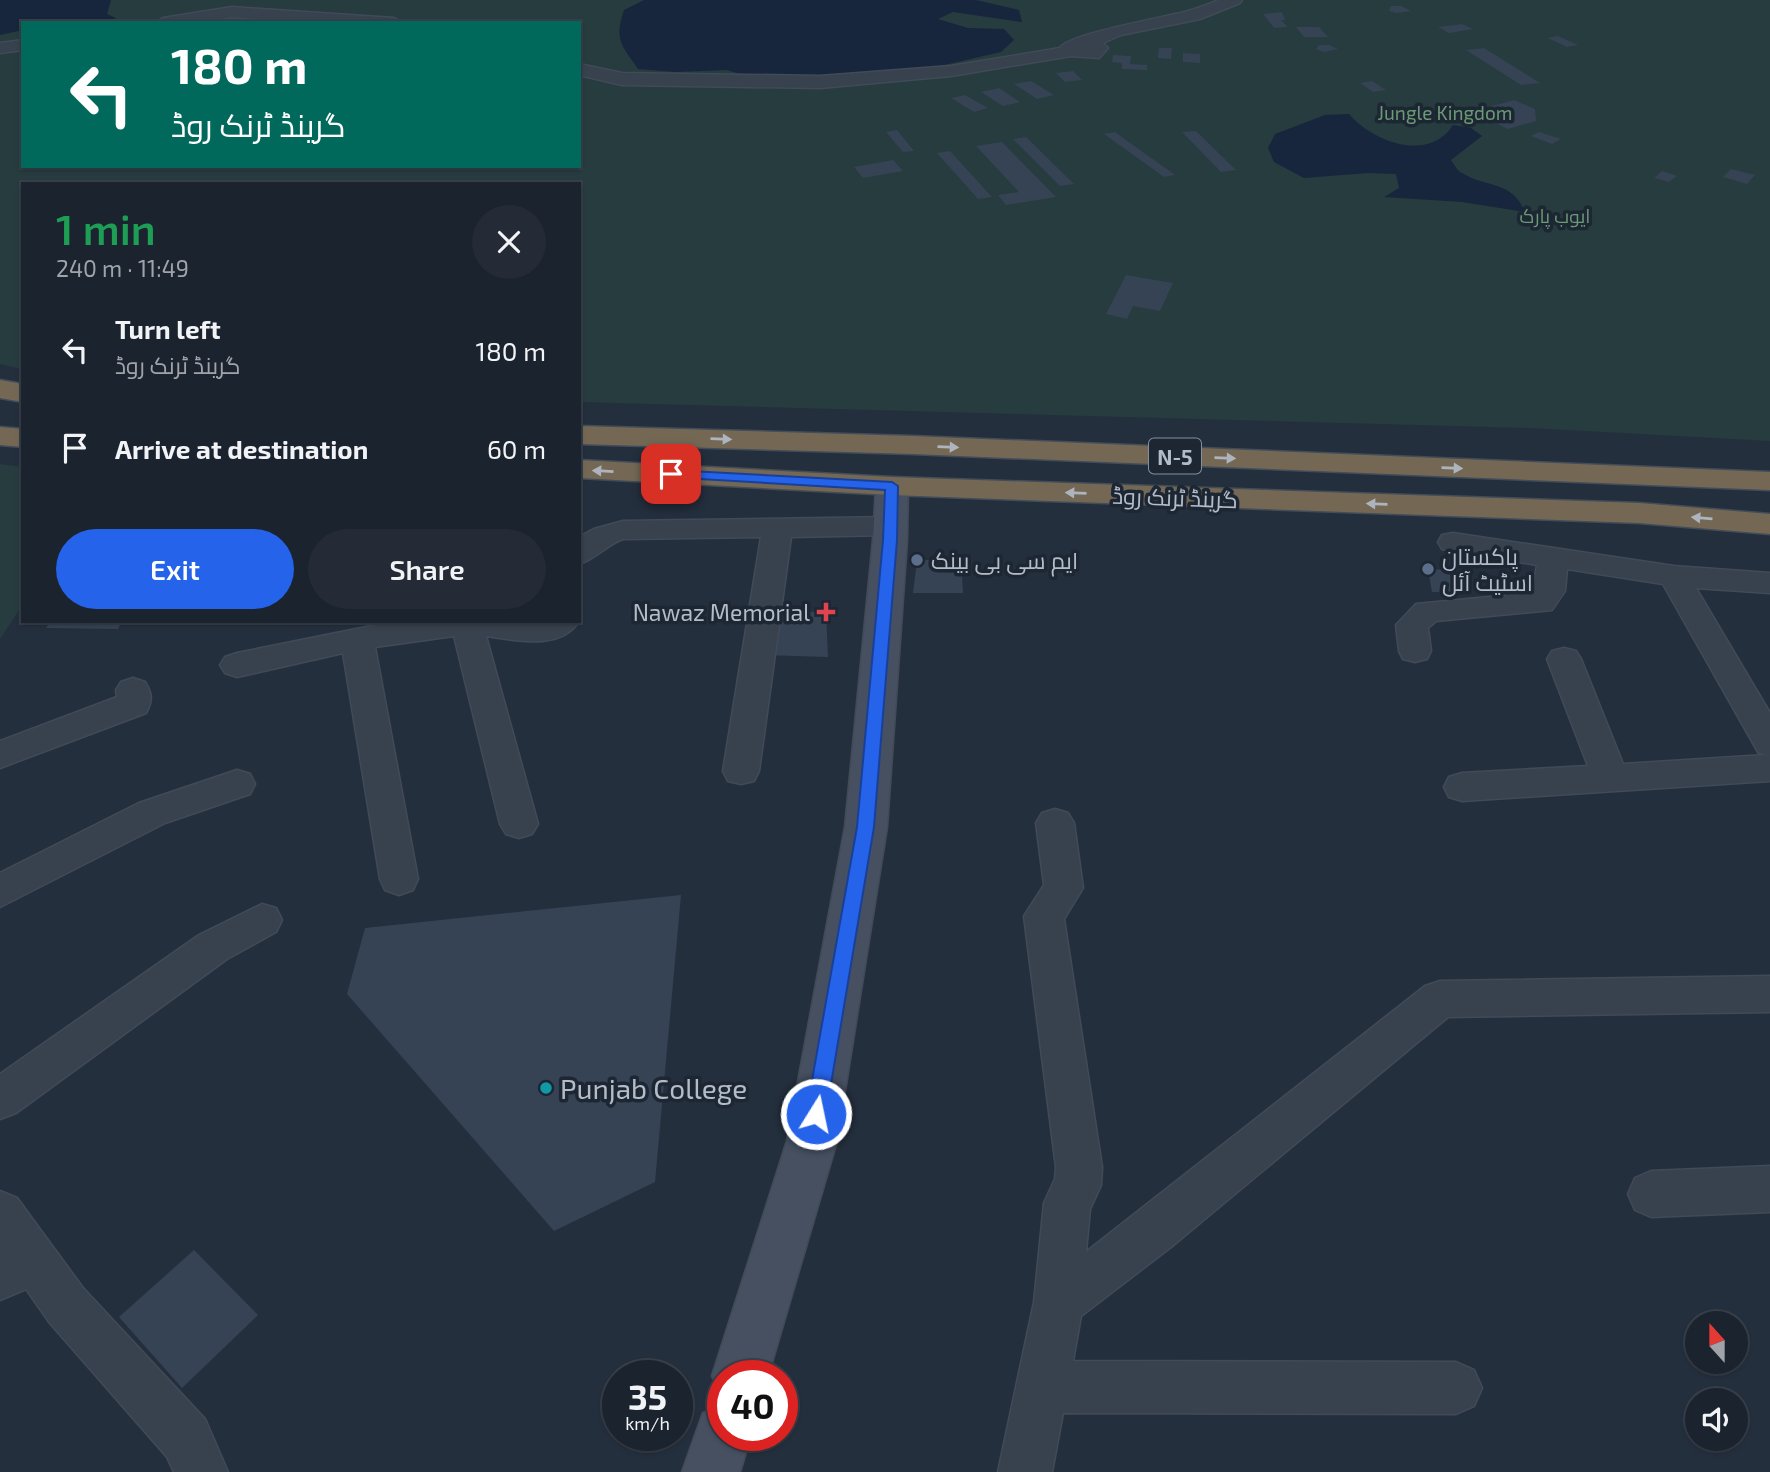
<!DOCTYPE html>
<html lang="en">
<head>
<meta charset="utf-8">
<style>
	body { margin:0; font-family:"Exo 2",Cairo,sans-serif; background:#242b36; color:#f1f3f6; height:100vh; display:flex; flex-direction:column; font-size:26px; white-space:nowrap }
	* { box-sizing:border-box; margin:0 }
	p { font-size:23px; color:#a0a4aa }
	.icon { flex:none; width:38px; height:38px; fill:none; stroke:currentColor; stroke-width:2; stroke-linecap:round; stroke-linejoin:round }
	.map { position:relative; flex:1; overflow:hidden }
	.drawer { position:absolute; left:21px; top:182px; width:560px; height:441px; display:flex; flex-direction:column; background:#1b232e; border-radius:0px; box-shadow:0 2px 5px #0004,0 0 0 2px #39404a }
	.drawer>* { flex:none }
	.top-card { position:absolute; left:21px; top:21px; width:560px; height:147px; border-radius:0px; box-shadow:0 2px 5px #0004,0 0 0 2px #39404a; background:#00695c; color:#fff; overflow:hidden }
	.needle { width:46px; rotate:339deg }
	.fabs { position:absolute; left:1685px; top:1311px; display:grid; gap:14px }
	.fabs a { display:grid; place-items:center; width:63px; height:63px; border-radius:50%; background:#1b232e; box-shadow:0 2px 5px #0004,0 0 0 2px #39404a; font-size:35px }
	.speed { position:absolute; left:602px; top:1360px; display:flex; gap:14px; font-size:35px; font-weight:700; text-align:center }
	.speed>* { display:grid; place-content:center; width:91px; height:91px; border-radius:50%; background:#1b232e; box-shadow:0 2px 5px #0004,0 0 0 2px #39404a; line-height:1 }
	.speed small { font-size:18px; font-weight:400 }
	.speed .limit { border:10px solid #d22; background:#fff; color:#111 }
	.pin { position:absolute; display:grid; place-items:center; width:60px; height:60px; color:#fff; margin:-30px; border-radius:14px; box-shadow:0 4px 10px #0006 }
	.me { position:absolute; width:77px; margin:-38px; rotate:10deg; stroke-linejoin:round; filter:drop-shadow(0 0 5px #0008) }
	.turn { display:flex; align-items:center; gap:24px; height:147px; padding:0 35px; font-size:32px }
	.turn .icon { width:91px; height:91px; stroke-width:2.5 }
	.turn b { display:block; font-size:49px; line-height:60px }
	.round { display:grid; place-items:center; flex:none; width:74px; height:74px; border-radius:37px; background:#242b36 }
	.overview { display:flex; align-items:center; justify-content:space-between; height:119px; padding:0 35px }
	h1 { font-size:42px; font-weight:600; line-height:52px; color:#1e9e55 }
	.cta { display:flex; gap:14px; margin-top:auto; padding:14px 35px }
	.cta a { flex:1; height:80px; border-radius:42px; background:#2563eb; color:#fff; font-size:28px; font-weight:600; line-height:80px; text-align:center }
	.cta a+a { background:#242b36; color:#f1f3f6 }
	ul { padding:0; list-style:none }
	li { display:flex; align-items:center; gap:21px; height:98px; padding:0 35px }
	li div { flex:1 }
	li b { display:block; font-size:26px }
	li em { font-style:normal }
	.map>svg:first-child { display:block }
	.green { fill:#263c3f; fill-rule:evenodd }
	.water { fill:#17263c }
	.building { fill:#364354 }
	.lines { fill:none; stroke-linecap:round; stroke-linejoin:round }
	.street-casing { stroke:#414a57; stroke-width:3 }
	.secondary-casing { stroke:#414a57; stroke-width:3 }
	.highway-casing { stroke:#434c59; stroke-width:3 }
	.street { fill:#38414e; fill-rule:evenodd }
	.secondary { fill:#465061; fill-rule:evenodd }
	.highway { fill:#746855; fill-rule:evenodd }
	.oneway { fill:#aeb4bd }
	.route { fill:#2563eb; stroke:#184099; stroke-width:2 }
	.service-dot { fill:#5c6f8a; stroke:#1d2633; stroke-width:2.5 }
	.health-dot { fill:#e0444e; stroke:#1d2633; stroke-width:2.5 }
	.culture-dot { fill:#0f9aa8; stroke:#1d2633; stroke-width:2.5 }
	.labels { text-anchor:middle; dominant-baseline:central; stroke-width:7; stroke-linejoin:round; paint-order:stroke }
	.far-park-label { font-size:19px; fill:#6b9a76; stroke:#1d2633 }
	.shield { fill:#1d2633; stroke:#878f9c; stroke-width:2 }
	.shield-label { font-size:21px; font-weight:bold; fill:#b4bcc9 }
	.street-label { font-size:23px; fill:#b4bcc9; stroke:#1d2633 }
	.poi-label { font-size:23px; fill:#b4bcc9; stroke:#1d2633; text-anchor:start }
	.near-poi-label { font-size:28px; fill:#b4bcc9; stroke:#1d2633; text-anchor:start }
</style>
</head>
<body>
<div class="map">
<svg width="1770" height="1472" viewBox="0 0 1770 1472">
	<rect width="100%" height="100%" fill="#242f3e"/>
	<path class="green" d="M0 0H1770V441L1530 428 579 402V184H23V369L0 364ZM23 23H579V166H23Z
		M0 464 23 467V604L0 639Z"/>
	<path class="water" d="M0 0H111L107 14 116 18 103 23H23V30L0 35Z
		M644 0H976L1019 10 1022 22 953 12 938 19 968 28 1004 29 1014 40 1001 52 940 66 832 77 743 75 727 70 676 72 638 69C621 44 614 40 624 10Z
		M1349 114C1373 142 1429 163 1453 125L1471 128 1482 136 1451 160C1454 164 1457 171 1462 173 1486 188 1512 180 1525 212L1462 202 1384 197 1399 188 1396 174 1368 173 1304 178 1274 162 1268 148 1275 134 1325 115Z"/>
	<path class="building" d="M1391 6H1401L1411 11 1397 13 1389 11Z
		M1282 12 1285 20H1281L1288 27 1274 28 1263 14Z
		M1462 24 1473 29 1449 33 1438 27Z
		M1296 27H1319L1328 37H1304Z
		M1558 36 1578 45 1567 47 1548 38Z
		M1319 45H1329L1338 49 1324 52 1316 49Z
		M1159 48H1172L1171 59 1158 58Z
		M1484 48 1540 83 1521 85 1466 50Z
		M1183 53 1200 54V63L1183 62Z
		M1113 55 1131 56 1130 64 1147 65V70L1122 69V63L1112 62Z
		M1073 71 1082 80 1065 82 1056 73Z
		M1031 81 1054 95 1037 99 1014 84Z
		M1372 81 1386 90 1373 92 1360 83Z
		M999 88 1020 102 1003 106 981 92Z
		M965 95 988 108 974 112 951 98Z
		M1514 100 1535 109 1536 121 1508 129 1471 112Z
		M897 130 914 151 903 152 886 132Z
		M1196 131 1236 170 1221 172 1182 132Z
		M1115 132 1175 175 1164 177 1104 134Z
		M1539 132 1561 139 1552 144 1531 136Z
		M1026 137 1074 184 1060 186 1013 139Z
		M1002 142 1056 197 1006 205 998 195 1019 192 976 146Z
		M950 151 992 197 978 199 937 153Z
		M893 160 903 171 863 178 854 167Z
		M1731 169 1755 175 1747 184 1723 177Z
		M1662 171 1677 176 1669 182 1654 178Z
		M1126 275 1173 283 1160 311 1133 306 1127 319 1106 314Z
		M917 560H961L963 593H913Z
		M1428 569 1457 570 1463 592H1432Z
		M768 612H826L828 657 765 655Z
		M51 621H122L118 629 46 628Z
		M681 895 655 1182 554 1231 347 994 365 928Z
		M194 1250 258 1315 182 1388 119 1317Z"/>
	<g class="lines">
		<defs>
			<path id="street" d="M1219 0H1242L1240 3 1200 19 1121 35 1103 43 1108 48 1099 58 1071 56 951 76 820 88 622 85 579 75V64L622 73 820 76 951 66 1060 48C1067 34 1167 17 1188 11 1199 8 1209 4 1219 0Z
				M232 7 394 18 402 23H316L232 17 196 23H155L163 18Z
				M23 40V50L0 53V43Z
				M891 517 902 519 906 526 902 533 891 535 791 537 759 771 754 781 741 784 728 781 723 771 761 537 623 539C606 545 596 559 579 564V537L594 529 623 521Z
				M1453 533 1674 566 1770 573V593L1696 588 1770 713V781L1462 801 1449 797 1444 787 1449 777 1462 773 1588 766 1547 659 1552 651 1564 648 1576 651 1581 659 1623 764 1766 755 1758 752 1663 584 1567 569 1565 591 1552 610 1436 621 1428 628 1431 651 1427 659 1415 662 1403 659 1399 651 1396 625 1416 604 1531 593 1533 590 1537 565 1442 549 1438 542 1442 535Z
				M396 621H579C561 651 515 640 486 636L538 824 532 834 519 838 506 834 500 824 454 636 375 647 418 879 413 890 399 895 385 890 380 879 343 653 237 677 225 673 220 665 225 657 237 653Z
				M133 678 145 682C152 693 153 701 146 713L0 768V741L117 697 116 690 121 682Z
				M237 770 250 774 255 784 250 794 165 823 0 907V873L139 803Z
				M1055 809 1068 813 1074 823 1083 888 1064 919 1102 1167 1101 1185 1090 1209 1086 1252 1425 986 1440 981 1770 976V1012L1448 1017 1171 1247 1081 1316 1073 1361 1456 1362 1474 1370 1482 1388 1474 1406 1456 1414 1063 1413 1052 1472H998L1034 1302 1044 1203 1055 1179 1056 1167 1024 916 1044 885 1036 823 1042 813Z
				M262 904 276 908 282 920 276 932 227 959 16 1113 0 1119V1074L199 935Z
				M1770 1166V1212L1651 1217 1635 1210 1628 1194 1635 1178 1651 1171Z
				M0 1191 17 1198 83 1288 205 1419 228 1472H174L167 1457 49 1322 26 1289 0 1300Z"/>
			<path id="secondary" d="M892 477 903 479 908 486 907 540 887 827 837 1141 768 1376H723V1397L712 1376 787 1141 845 827 873 540 876 486 881 479Z
				M723 1404V1435H751L740 1472H682L703 1413Z"/>
			<path id="highway" d="M0 380 23 384V402L0 398Z
				M579 426 913 436 1770 472V490L913 454 579 444Z
				M0 427 23 429V447L0 445Z
				M579 460 892 477 1639 503 1770 514V534L1639 523 892 495 579 478Z"/>
		</defs>
		<use href="#street" class="street-casing"/>
		<use href="#secondary" class="secondary-casing"/>
		<use href="#highway" class="highway-casing"/>
		<use href="#street" class="street"/>
		<use href="#secondary" class="secondary"/>
		<use href="#highway" class="highway"/>
	</g>
	<defs><path id="oneway-solid" d="M-6-.8H1V-3.2L6.5 0L1 3.2V.8H-6Z" transform="scale(1.75)"/></defs>
	<g class="oneway">
		<use href="#oneway-solid" transform="translate(721 439) rotate(2)"/>
		<use href="#oneway-solid" transform="translate(948 447) rotate(2)"/>
		<use href="#oneway-solid" transform="translate(1225 458) rotate(2)"/>
		<use href="#oneway-solid" transform="translate(1452 468) rotate(2)"/>
		<use href="#oneway-solid" transform="translate(603 471) rotate(-177)"/>
		<use href="#oneway-solid" transform="translate(1076 493) rotate(-178)"/>
		<use href="#oneway-solid" transform="translate(1377 504) rotate(-178)"/>
		<use href="#oneway-solid" transform="translate(1702 518) rotate(-175)"/>
	</g>
	<path class="route" d="M671 470 892 482 898 486 897 540 874 827 826 1114 823 1121 816 1124 809 1121 806 1114 857 827 883 540 885 490 666 477V471Z"/>
	<g class="service-dot">
		<circle cx="917" cy="560" r="7"/>
		<circle cx="1428" cy="569" r="7"/>
	</g>
	<path class="health-dot" d="M822.5 601.5h7v7h7v7h-7v7h-7v-7h-7v-7h7z"/>
	<circle class="culture-dot" cx="546" cy="1088" r="7"/>
	<g class="labels">
		<g class="far-park-label">
			<text x="1445" y="112">Jungle Kingdom</text>
			<text x="1555" y="215">ایوب پارک</text>
		</g>
		<rect class="shield" x="1149" y="438.5" width="52" height="35" rx="5"/>
		<g class="shield-label">
			<text x="1175" y="456">N-5</text>
		</g>
		<g class="street-label">
			<text transform="translate(1175 497) rotate(2)">گرینڈ ٹرنک روڈ</text>
		</g>
		<g class="poi-label">
			<text x="1442" y="556">پاکستان<tspan x="1442" dy="26">اسٹیٹ آئل</tspan></text>
			<text x="931" y="560">ایم سی بی بینک</text>
			<text x="810" y="612" text-anchor="end">Nawaz Memorial</text>
		</g>
		<g class="near-poi-label">
			<text x="560" y="1088">Punjab College</text>
		</g>
	</g>
</svg>
<div class="fabs">
<a><svg class="needle" viewBox="-14 -14 28 28"><path d="M0-13l5 13h-10z" fill="#e53935"/><path d="M0 13l5-13h-10z" fill="#a0a4aa"/></svg></a>
<a><svg class="icon" aria-label="sound" viewBox="0 0 24 24"><path d="M4 9h4l5-4v14l-5-4H4zM17 9q2 3 0 6"/></svg></a>
</div>
<div class="speed"><div>35<small>km/h</small></div><div class="limit">40</div></div>
<div class="pin" style="left:671px;top:474px;background:#d93025"><svg class="icon" aria-label="arrive" viewBox="0 0 24 24"><path d="M6 21V4h12l-3 4 3 4H6"/></svg></div>
<svg class="me" style="left:816px;top:1114px" viewBox="-20 -20 40 40"><circle r="17" fill="#2563eb" stroke="#fff" stroke-width="3"/><path d="M0-11L8 9 0 5-8 9z" fill="#fff"/></svg>
<div class="top-card">
<div class="turn"><svg class="icon" aria-label="left" viewBox="0 0 24 24"><path d="M17 20v-9H6M10 6l-5 5 5 5"/></svg><div><b>180 m</b>گرینڈ ٹرنک روڈ</div></div>
</div>
<section class="drawer">
<div class="overview"><div><h1>1 min</h1><p>240 m · 11:49</p></div><a class="round"><svg class="icon" aria-label="close" viewBox="0 0 24 24"><path d="M6 6l12 12M18 6L6 18"/></svg></a></div>
<ul>
<li><svg class="icon" aria-label="left" viewBox="0 0 24 24"><path d="M17 20v-9H6M10 6l-5 5 5 5"/></svg><div><b>Turn left</b><p>گرینڈ ٹرنک روڈ</p></div><em>180 m</em></li>
<li><svg class="icon" aria-label="arrive" viewBox="0 0 24 24"><path d="M6 21V4h12l-3 4 3 4H6"/></svg><div><b>Arrive at destination</b></div><em>60 m</em></li>
</ul>
<div class="cta"><a>Exit</a><a>Share</a></div>
</section>
</div>
</body>
</html>
